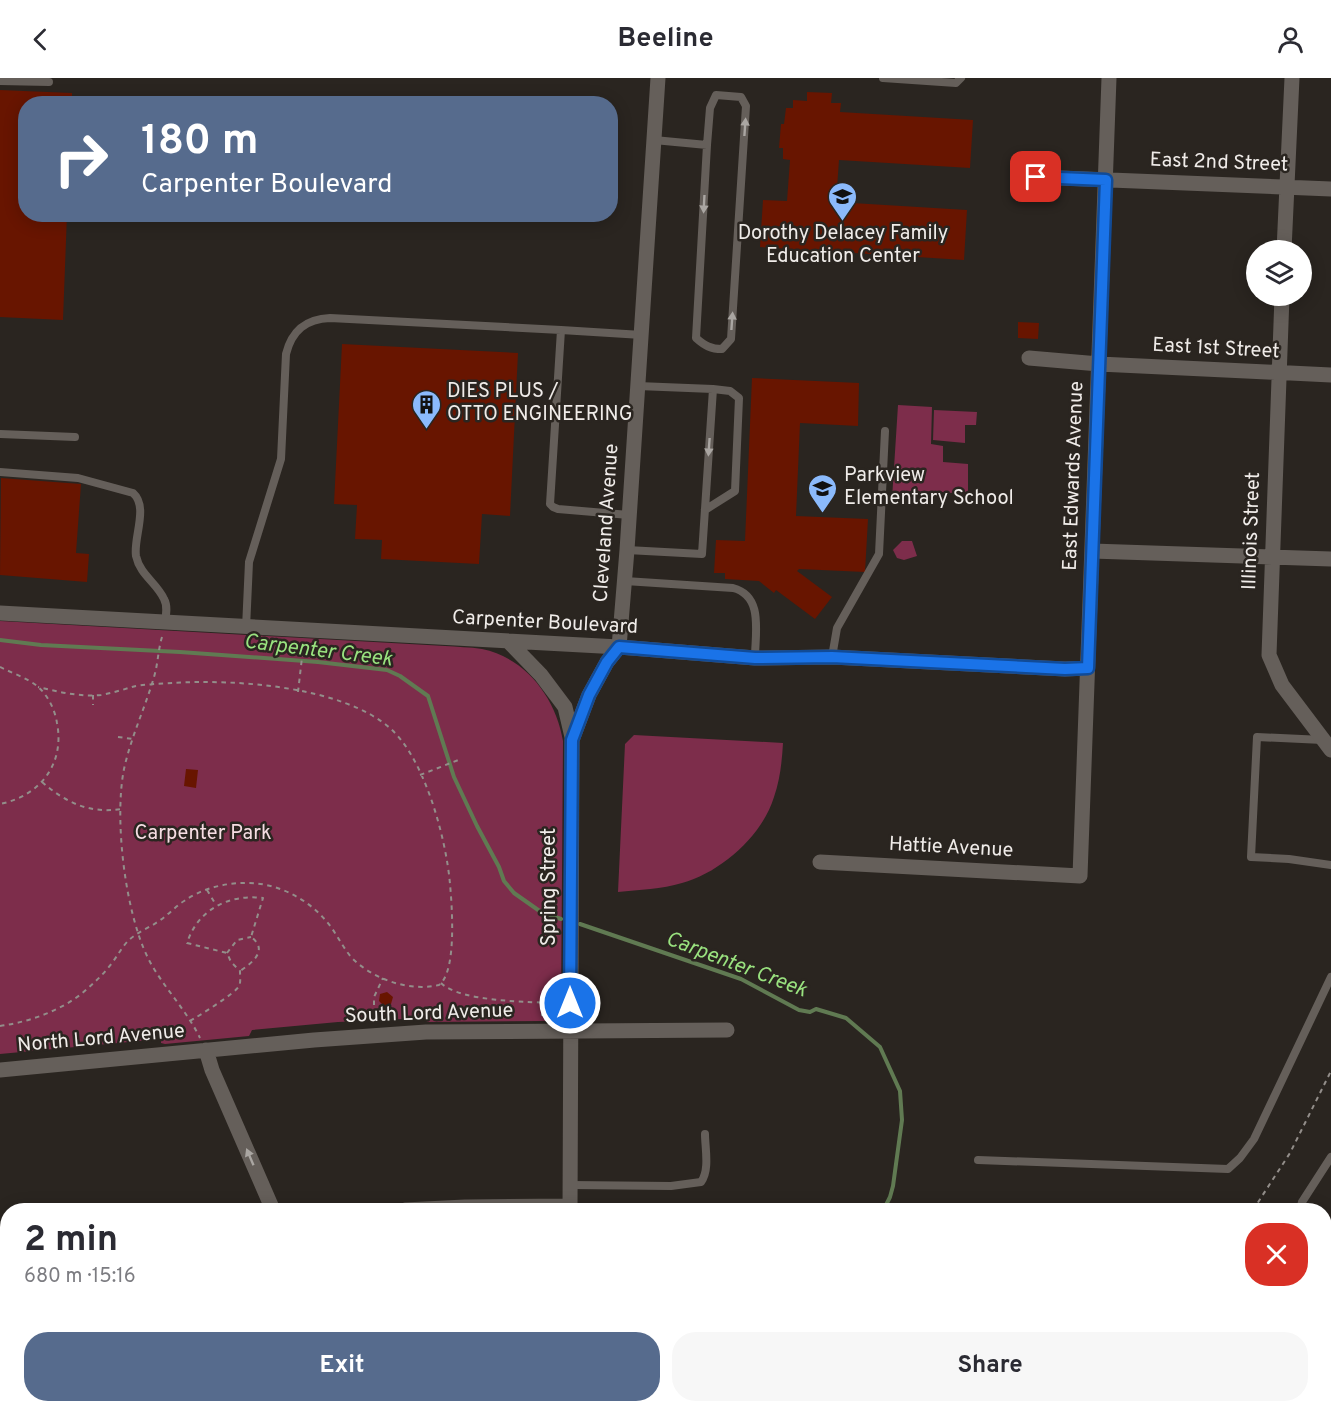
<!DOCTYPE html>
<html lang="en">
<head>
<meta charset="utf-8">
<style>
	body { margin:0; font-family:Overpass,sans-serif; background:#f7f7f7; color:#2b2b33; height:100vh; display:flex; flex-direction:column; font-size:22px; white-space:nowrap }
	* { box-sizing:border-box; margin:0 }
	p { font-size:20px; color:#7c7c81 }
	.icon { flex:none; width:33px; height:33px; fill:none; stroke:currentColor; stroke-width:2; stroke-linecap:round; stroke-linejoin:round }
	.map { position:relative; flex:1; overflow:hidden }
	.drawer { position:absolute; left:0px; top:1125px; width:1332px; height:210px; display:flex; flex-direction:column; background:#fff; border-radius:24px 24px 0 0; box-shadow:0 3px 15px #0003 }
	.drawer>* { flex:none }
	.banner { position:absolute; left:18px; top:18px; width:600px; height:126px; border-radius:24px; box-shadow:0 3px 15px #0003; background:#566b8d; color:#fff; overflow:hidden }
	.fabs { position:absolute; left:1246px; top:162px; display:grid; gap:12px }
	.fabs a { display:grid; place-items:center; width:66px; height:66px; border-radius:50%; background:#fff; box-shadow:0 3px 15px #0003; font-size:30px }
	.pin { position:absolute; display:grid; place-items:center; width:51px; height:51px; color:#fff; margin:-26px; border-radius:12px; box-shadow:0 3px 9px #0006 }
	.me { position:absolute; width:66px; margin:-33px; rotate:0deg; stroke-linejoin:round; filter:drop-shadow(0 0 4px #0008) }
	.turn { display:flex; align-items:center; gap:21px; height:126px; padding:0 24px; font-size:27px }
	.turn .icon { width:78px; height:78px; stroke-width:2.5 }
	.turn b { display:block; font-size:42px; line-height:51px }
	.round { display:grid; place-items:center; flex:none; width:63px; height:63px; border-radius:24px; background:#f7f7f7 }
	.summary { display:flex; align-items:center; justify-content:space-between; height:102px; padding:0 24px }
	h1 { font-size:36px; font-weight:700; line-height:45px }
	.primary-button { display:flex; gap:12px; margin-top:auto; padding:12px 24px }
	.primary-button a { flex:1; height:69px; border-radius:24px; background:#566b8d; color:#fff; font-size:24px; font-weight:700; line-height:69px; text-align:center }
	.primary-button a+a { background:#f7f7f7; color:#2b2b33 }
	header { display:flex; justify-content:space-between; align-items:center; height:78px; padding:0 24px; background:#fff; font-size:27px; font-weight:700 }
	.map>svg:first-child { display:block }
	.green { fill:#7d2d4b }
	.water { fill:#224911; stroke:#607a52; stroke-width:1.5 }
	.lines { fill:none; stroke-linecap:round; stroke-linejoin:round }
	.stream { stroke:#607a52; stroke-width:4 }
	.building { fill:#681500 }
	.path { stroke:#938e8a; stroke-width:2; stroke-dasharray:4.5 4.5; stroke-linecap:butt }
	.service { stroke:#655f5a; stroke-width:8 }
	.minor { stroke:#655f5a; stroke-width:15 }
	.tertiary { stroke:#655f5a; stroke-width:16 }
	.oneway { fill:#aaa6a2 }
	.route-casing { stroke:#114b97; stroke-width:15 }
	.route { stroke:#1a73e8; stroke-width:10 }
	.labels { text-anchor:middle; dominant-baseline:central; stroke-width:5; stroke-linejoin:round; paint-order:stroke }
	.street-label { font-size:20px; fill:#f0ece9; stroke:#2a2520 }
	.poi-label { font-size:20px; fill:#f0ece9; stroke:#2a2520; text-anchor:start }
	.park-label { font-size:20px; fill:#f6dde3; stroke:#2a2520 }
	.water-label { font-size:21px; font-style:italic; fill:#99e27f; stroke:#2a2520 }
</style>
</head>
<body>
<header><svg class="icon" aria-label="back" viewBox="0 0 24 24"><path d="M15 5l-7 7 7 7"/></svg>Beeline<svg class="icon" aria-label="person" viewBox="0 0 24 24"><circle cx="12" cy="8" r="4"/><path d="M4 21q1-7 8-7t8 7"/></svg></header>
<div class="map">
<svg width="1331" height="1335" viewBox="0 0 1331 1335">
	<rect width="100%" height="100%" fill="#2a2520"/>
	<path class="green" d="M898 327 932 329 931 366 943 368V384L968 386V417C938 414 921 409 892 421Z
		M934 332 977 334 976 347H965V365L933 362Z
		M902 463H912L917 478 904 482 897 480 893 472Z
		M0 543 445 568C457 569 470 569 482 571 526 580 556 620 563 663L561 933 557 938 545 943 427 944 425 940 338 944 252 952 249 958 165 966 161 965V961L0 976Z
		M634 657 783 665C782 683 780 702 774 719 762 758 721 794 682 805 662 811 639 812 618 814L625 666Z"/>
	<path class="water" d="M1331 1315V1335H1300L1312 1328H1324L1325 1319Z"/>
	<g class="lines">
		<path class="stream" d="M0 562 41 567 180 574 318 584 387 592 400 598 428 618 454 699 477 748 499 789 504 803 514 815 541 834 561 841
			M580 846 741 901 799 932 810 934 816 931 846 940 880 969 900 1013 902 1042 893 1108 890 1119 884 1131 879 1132
			M787 1335V1328"/>
	</g>
	<path class="building" d="M0 12 72 15V26H26V136H67L63 242 0 239Z
		M807 14 832 15 831 25H841L840 34 973 42 970 90 839 82 836 124 967 132 964 182 760 169 763 122 787 123 790 82 783 81V70H779L781 46H784L786 30H793V22L807 23Z
		M1018 244 1039 245 1038 261 1018 260Z
		M342 266 518 275 510 438 482 436 479 486 381 481 382 462 355 461 357 427 334 426Z
		M752 300 859 305 858 348 800 345 796 438 868 441 865 494 799 491 797 493 832 519 815 541 776 512 774 515 759 503 725 501V495H714L716 462 745 463Z
		M1 400 81 406 76 475 89 476 87 504 0 497Z
		M186 691 198 692 196 710 184 708Z
		M387 914 393 919 391 926 384 928 379 923 380 916Z"/>
	<g class="lines">
		<path class="path" d="M162 559C158 572 158 586 154 599 145 630 131 659 124 691 114 741 125 834 148 880 162 908 186 931 200 960
			M0 589C12 595 27 600 37 608 48 617 55 632 57 645 65 686 40 718 0 726
			M298 614 303 571
			M93 617V627
			M118 659 133 661
			M420 697 461 681
			M42 704C65 724 89 736 121 731
			M207 812 216 827
			M227 875 237 862 251 859
			M441 905C460 924 531 924 558 925
			M542 926V938
			M190 943C197 939 236 915 239 908 241 904 240 898 240 893L231 884 227 875 187 865C198 831 229 816 263 820L251 859C269 872 252 885 240 893
			M374 945V919L383 900
			M0 948C28 944 57 934 80 917 92 907 103 897 112 885 118 877 122 869 128 863 137 854 149 850 159 843 168 837 175 829 184 823 201 811 224 805 244 805 278 804 311 822 331 849 338 859 343 869 351 879 372 901 409 914 439 907 457 894 452 828 450 806 446 760 425 682 391 651 343 608 235 601 173 605 160 606 143 606 132 609 122 612 112 615 101 617 80 619 59 614 38 609
			M1253 1132 1290 1075 1331 993
			M1099 1335 1106 1328"/>
		<path class="service" d="M883 0 956 5 961 0
			M0 3 49 4
			M654 62 707 67 710 30 716 17 741 19 746 28 731 261 722 271C711 271 705 268 696 260L707 67
			M638 308 713 311 730 313 739 320 735 413 705 432
			M0 356 75 359
			M0 394 78 400 133 415C149 429 133 460 136 478 140 497 157 505 164 521 168 528 166 537 165 544
			M629 437 558 431 553 429 550 426 561 252 642 257
			M627 472 702 476 713 311
			M625 503 733 510C764 518 755 555 755 580
			M246 550 249 484 281 381 286 276C292 252 306 241 330 240L561 252
			M832 579 837 550 879 476 885 353
			M1323 662 1257 659 1251 779 1289 781 1331 787
			M978 1082 1228 1091 1240 1080 1254 1061 1331 899
			M570 1107 671 1108 701 1104C710 1092 705 1070 705 1056
			M1300 1132 1302 1124 1331 1079
			M1324 1176 1331 1184
			M237 1328 238 1335
			M911 1335 912 1328"/>
		<path class="minor" d="M1036 99 1331 111
			M1284 172 1292 0
			M1282 218 1269 577 1282 607 1331 672
			M1029 280 1099 286 1331 297
			M1092 473 1331 481
			M0 535 619 569 755 580 832 579 1065 591 1087 590
			M508 563 541 597 565 629 572 659
			M820 784 1080 798 1109 0
			M206 972 212 992 273 1132
			M0 992 314 962 426 954 727 952
			M405 1132 465 1129 570 1128
			M570 1132 572 662 589 617 607 584 619 569 627 472 658 0
			M0 1169 8 1168
			M356 1328 360 1335
			M569 1328V1335
			M72 1335 153 1328"/>
		<path class="tertiary" d="M1324 1257 1331 1251
			M1237 1335 1245 1328"/>
	</g>
	<defs><path id="oneway-solid" d="M-6-.8H1V-3.2L6.5 0L1 3.2V.8H-6Z" transform="scale(1.5)"/></defs>
	<g class="oneway">
		<use href="#oneway-solid" transform="translate(745 49) rotate(-86)"/>
		<use href="#oneway-solid" transform="translate(704 126) rotate(93)"/>
		<use href="#oneway-solid" transform="translate(732 243) rotate(-86)"/>
		<use href="#oneway-solid" transform="translate(709 369) rotate(94)"/>
		<use href="#oneway-solid" transform="translate(250 1079) rotate(-113)"/>
	</g>
	<g class="lines">
		<defs>
			<path id="route" d="M570 925 572 662 589 617 607 584 619 569 755 580 832 579 1065 591 1088 590 1106 102 1036 99"/>
		</defs>
		<use href="#route" class="route-casing"/>
		<use href="#route" class="route"/>
	</g>
	<defs>
		<symbol id="school-pin" viewBox="-11 -11 22 30"><path d="M0 17L-7.5 6A9.5 9.5 0 1 1 7.5 6Z" fill="#8bbafc" stroke="#2a2520"/><path d="M0-5L7-2L0 1L-7-2ZM-4 1L0 2.5L4 1V4Q0 6-4 4Z" fill="#111"/></symbol>
		<symbol id="building-pin" viewBox="-11 -11 22 30"><path d="M0 17L-7.5 6A9.5 9.5 0 1 1 7.5 6Z" fill="#8bbafc" stroke="#2a2520"/><path d="M-4-6H4V6H1V3H-1V6H-4ZM-2.5-4.3h1.7v1.8h-1.7ZM.8-4.3h1.7v1.8H.8ZM-2.5-1h1.7V.8h-1.7ZM.8-1h1.7V.8H.8Z" fill="#111"/></symbol>
	</defs>
	<g fill-rule="evenodd">
		<use href="#school-pin" x="826" y="102" width="33" height="45"/>
		<use href="#building-pin" x="410" y="310" width="33" height="45"/>
		<use href="#school-pin" x="806" y="394" width="33" height="45"/>
	</g>
	<g class="labels">
		<g class="street-label">
			<text transform="translate(1219 85) rotate(2)">East 2nd Street</text>
			<text transform="translate(1216 271) rotate(3)">East 1st Street</text>
			<text transform="translate(1074 398) rotate(-88)">East Edwards Avenue</text>
			<text transform="translate(607 445) rotate(-86)">Cleveland Avenue</text>
			<text transform="translate(1252 453) rotate(-88)">Illinois Street</text>
			<text transform="translate(545 545) rotate(3)">Carpenter Boulevard</text>
			<text transform="translate(951 770) rotate(3)">Hattie Avenue</text>
			<text transform="translate(550 809) rotate(-90)">Spring Street</text>
			<text transform="translate(429 936) rotate(-2)">South Lord Avenue</text>
			<text transform="translate(101 961) rotate(-5)">North Lord Avenue</text>
		</g>
		<g class="poi-label">
			<text x="843" y="156" text-anchor="middle">Dorothy Delacey Family<tspan x="843" dy="23">Education Center</tspan></text>
			<text x="447" y="314">DIES PLUS /<tspan x="447" dy="23">OTTO ENGINEERING</tspan></text>
			<text x="844" y="398">Parkview<tspan x="844" dy="23">Elementary School</tspan></text>
		</g>
		<g class="park-label">
			<text x="203" y="756">Carpenter Park</text>
		</g>
		<g class="water-label">
			<text transform="translate(318 573) rotate(7)">Carpenter Creek</text>
			<text transform="translate(736 887) rotate(21)">Carpenter Creek</text>
		</g>
	</g>
</svg>
<div class="fabs">
<a><svg class="icon" aria-label="layers" viewBox="0 0 24 24"><path d="M12 4l9 5-9 5-9-5zM3 14l9 5 9-5"/></svg></a>
</div>
<div class="pin" style="left:1036px;top:99px;background:#d93025"><svg class="icon" aria-label="arrive" viewBox="0 0 24 24"><path d="M6 21V4h12l-3 4 3 4H6"/></svg></div>
<svg class="me" style="left:570px;top:925px" viewBox="-20 -20 40 40"><circle r="17" fill="#1a73e8" stroke="#fff" stroke-width="3"/><path d="M0-11L8 9 0 5-8 9z" fill="#fff"/></svg>
<div class="banner">
<div class="turn"><svg class="icon" aria-label="right" viewBox="0 0 24 24"><path d="M7 20v-9h11M14 6l5 5-5 5"/></svg><div><b>180 m</b>Carpenter Boulevard</div></div>
</div>
<section class="drawer">
<div class="summary"><div><h1>2 min</h1><p>680 m · 15:16</p></div><a class="round" style="background:#d93025;color:#fff"><svg class="icon" aria-label="close" viewBox="0 0 24 24"><path d="M6 6l12 12M18 6L6 18"/></svg></a></div>
<div class="primary-button"><a>Exit</a><a>Share</a></div>
</section>
</div>
</body>
</html>
